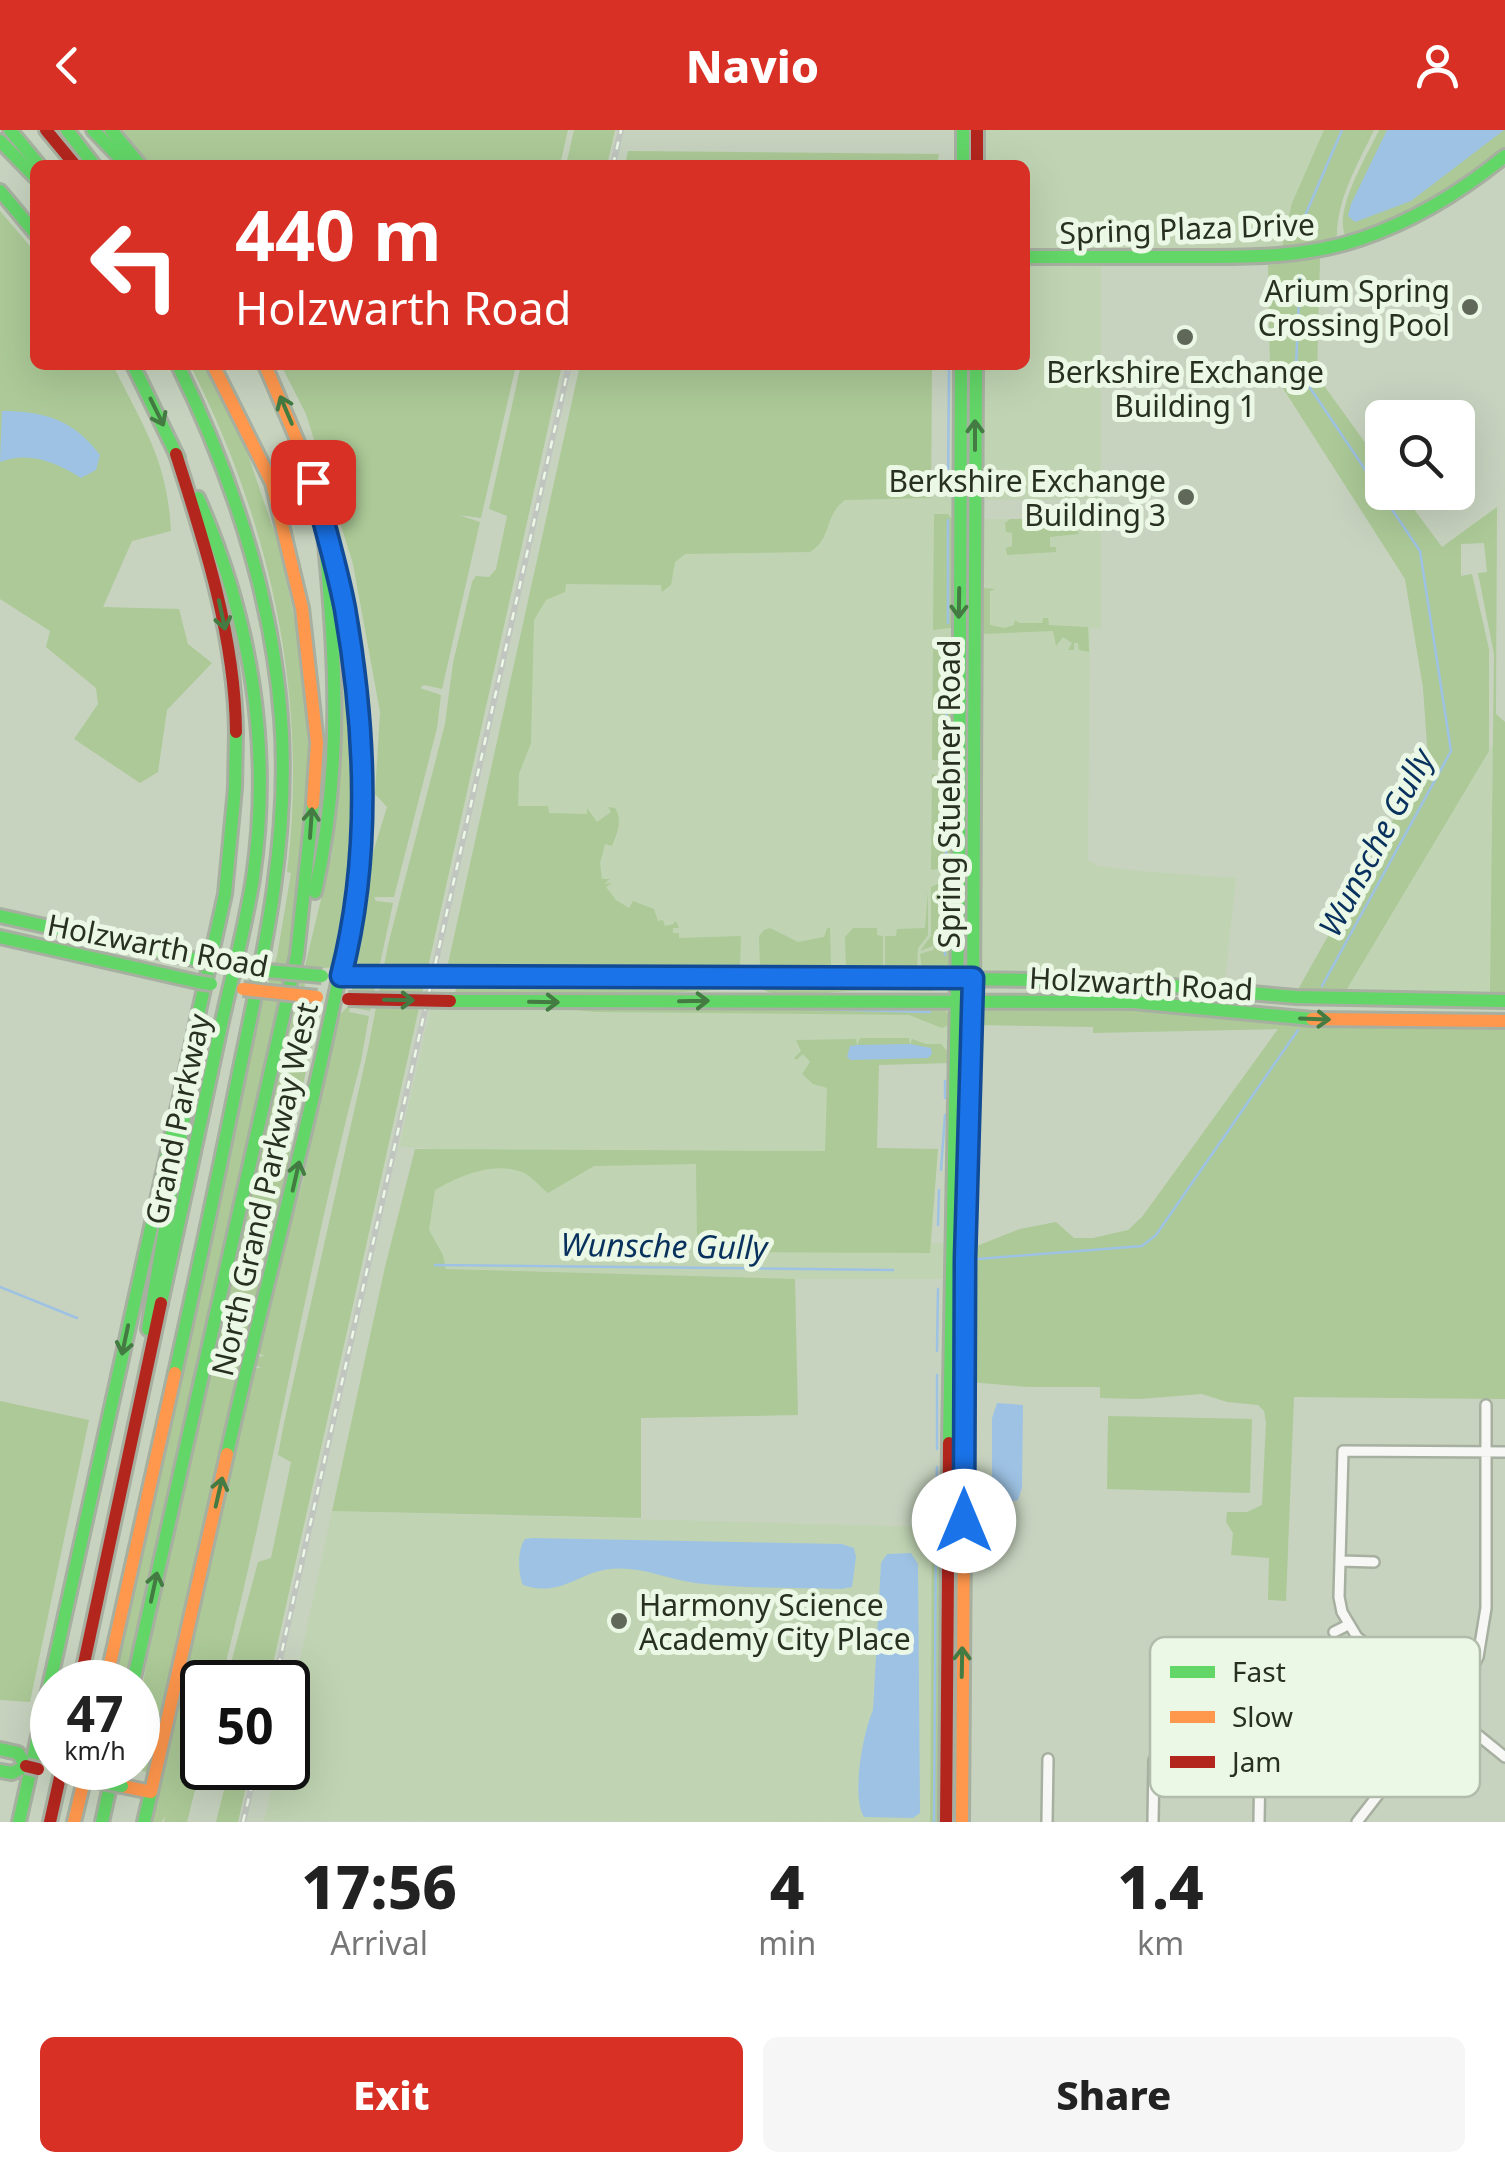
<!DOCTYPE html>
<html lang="en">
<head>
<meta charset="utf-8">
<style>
	body { margin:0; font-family:"Noto Sans",sans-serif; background:#f6f6f6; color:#222; height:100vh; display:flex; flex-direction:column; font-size:38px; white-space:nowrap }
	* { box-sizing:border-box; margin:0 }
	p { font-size:32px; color:#767676 }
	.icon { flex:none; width:55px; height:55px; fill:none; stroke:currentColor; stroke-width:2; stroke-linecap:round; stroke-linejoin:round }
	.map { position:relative; height:1692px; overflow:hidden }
	.drawer { display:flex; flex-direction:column; background:#fff; flex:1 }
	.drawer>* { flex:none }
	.banner { position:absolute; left:30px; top:30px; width:1000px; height:210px; border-radius:15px; box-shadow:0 10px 40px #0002; background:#d93025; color:#fff; overflow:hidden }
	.tools { position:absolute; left:1365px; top:270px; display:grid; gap:20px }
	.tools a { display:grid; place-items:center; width:110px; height:110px; border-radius:15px; background:#fff; box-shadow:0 10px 40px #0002; font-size:50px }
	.speed { position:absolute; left:30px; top:1530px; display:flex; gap:20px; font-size:50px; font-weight:700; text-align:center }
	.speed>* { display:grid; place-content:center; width:130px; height:130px; border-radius:50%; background:#fff; box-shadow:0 10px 40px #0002; line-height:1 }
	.speed small { font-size:25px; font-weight:400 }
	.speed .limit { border:5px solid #111; border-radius:15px; background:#fff; color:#111 }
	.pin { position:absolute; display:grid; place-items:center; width:85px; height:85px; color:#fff; margin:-42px; border-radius:20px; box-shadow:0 5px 15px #0006 }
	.me { position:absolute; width:110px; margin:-55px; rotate:0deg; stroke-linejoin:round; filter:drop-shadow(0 0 8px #0008) }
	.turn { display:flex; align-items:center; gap:35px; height:210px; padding:0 40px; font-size:45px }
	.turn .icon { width:130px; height:130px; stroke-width:2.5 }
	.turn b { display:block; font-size:70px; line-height:85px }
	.eta { display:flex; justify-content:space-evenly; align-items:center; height:170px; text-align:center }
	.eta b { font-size:60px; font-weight:800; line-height:70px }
	.button { display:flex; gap:20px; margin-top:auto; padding:20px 40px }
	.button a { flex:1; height:115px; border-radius:15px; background:#d93025; color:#fff; font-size:40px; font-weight:800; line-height:115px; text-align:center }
	.button a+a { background:#f6f6f6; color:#222 }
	header { display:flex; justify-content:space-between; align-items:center; height:130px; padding:0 40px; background:#d93025; color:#fff; font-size:45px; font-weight:800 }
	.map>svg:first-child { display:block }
	.built { fill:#c0d4b3 }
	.green { fill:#acc997 }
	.water { fill:#9ec2e3 }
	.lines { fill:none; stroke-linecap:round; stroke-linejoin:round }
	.stream { stroke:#9ec2e3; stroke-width:2.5 }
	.street-casing { stroke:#a7b0a0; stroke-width:14 }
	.fast-casing { stroke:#a7b0a0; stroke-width:18 }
	.slow-casing { stroke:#a7b0a0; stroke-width:18 }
	.jam-casing { stroke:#a7b0a0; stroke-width:18 }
	.street { stroke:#f7f8f5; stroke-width:9 }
	.fast { stroke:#63d668; stroke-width:12 }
	.slow { stroke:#ff974d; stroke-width:12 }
	.jam { stroke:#b3261e; stroke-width:12 }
	.rail-casing { stroke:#c1c5bf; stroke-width:6 }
	.rail { stroke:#ecf8e6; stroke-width:2.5; stroke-dasharray:8; stroke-linecap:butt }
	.fast-bridge-casing { stroke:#a7b0a0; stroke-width:18; stroke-linecap:butt }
	.slow-bridge-casing { stroke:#a7b0a0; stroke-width:18; stroke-linecap:butt }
	.jam-bridge-casing { stroke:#a7b0a0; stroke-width:18; stroke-linecap:butt }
	.fast-bridge { stroke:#63d668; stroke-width:12 }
	.slow-bridge { stroke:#ff974d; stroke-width:12 }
	.jam-bridge { stroke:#b3261e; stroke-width:12 }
	.oneway { stroke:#437b42 }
	.route-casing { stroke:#114b97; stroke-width:25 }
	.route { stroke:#1a73e8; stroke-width:18 }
	.poi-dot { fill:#606959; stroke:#ecf8e6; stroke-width:4 }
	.labels { text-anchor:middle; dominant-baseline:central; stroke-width:10; stroke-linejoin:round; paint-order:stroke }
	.street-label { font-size:30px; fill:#283022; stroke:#ecf8e6 }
	.poi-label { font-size:30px; fill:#283022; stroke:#ecf8e6; text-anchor:end }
	.water-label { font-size:32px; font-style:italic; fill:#08325d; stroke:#ecf8e6 }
	.key { fill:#ecf8e6; stroke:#b1bcab; stroke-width:2.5 }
	.key-label { font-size:28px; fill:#283022 }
</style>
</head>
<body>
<header><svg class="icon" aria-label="back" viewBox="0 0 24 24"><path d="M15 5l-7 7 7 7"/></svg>Navio<svg class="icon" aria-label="person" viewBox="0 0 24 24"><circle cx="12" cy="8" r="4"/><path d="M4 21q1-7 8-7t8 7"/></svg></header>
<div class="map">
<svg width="1505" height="1692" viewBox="0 0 1505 1692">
	<rect width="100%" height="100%" fill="#c7d3bf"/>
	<path class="built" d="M982 0H1324L1292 73 1282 118 1244 120 1025 118V35H981Z
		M1025 133 1101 134V369L987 370 981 364V235H1025Z
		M553 358 955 365 952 830 949 840 945 843 736 842 733 837 448 834Z
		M986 389H1101V498L1090 499 1088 730 1099 736 1140 741 1236 748 1225 851 986 845 978 837 979 399Z
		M1495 611 1493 866 1344 864 1489 621Z
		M431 876 943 877 951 887 952 933 828 934 826 1021 704 1020 706 1114 944 1113V1149H795L424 1138 436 1019 399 1017Z
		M332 1381 932 1397 930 1692 264 1691 276 1638H288V1585Z"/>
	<path class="green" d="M123 0H568L560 35H151Z
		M574 0H615L607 35H566Z
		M1324 0H1374C1358 34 1337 68 1337 106L1322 112 1282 118 1292 73Z
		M1379 0H1505V17C1464 51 1400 101 1345 105 1334 79 1367 26 1379 0Z
		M628 21 939 24 937 35H625Z
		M0 81 35 122V235H113C143 297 167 328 171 401L132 411 103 477 179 479 188 514 212 533 167 580 158 642 140 653 74 609 98 574 96 558 46 517 50 501 0 469Z
		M1320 128 1317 246 1382 336V362L1402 363 1442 417 1497 377 1496 584 1505 592V866L1490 863 1494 524 1478 443 1487 442 1484 413 1461 414V446L1472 444 1489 519V621L1344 864 1296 863 1428 628 1423 558 1405 449 1270 238 1268 135Z
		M190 235H207L245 316 278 413 296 495 305 566 309 633 297 792 127 1552H116L118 1546 114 1545 262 874 277 826 291 743 287 742C309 566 270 391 190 235Z
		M281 235H516L481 388 459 385 480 392 442 559 424 555 420 558 441 565 437 598 394 767H374L376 771 393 773 370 881 350 877 349 882 369 886 361 931C308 1132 275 1338 224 1540L220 1552H202V1632L187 1692H164L165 1686 162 1692H151L252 1238H261L254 1234 255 1227 264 1226 257 1222 302 1054 339 886 348 876 357 837 353 821 362 758 387 677 375 664 380 582 353 434 306 284Z
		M521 235H562L269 1552H226L258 1432 271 1428 291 1332 278 1325 284 1293 368 919 388 815 445 594 453 533 472 452 476 446 489 447 496 439 507 386 489 379Z
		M580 235H932L931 368 845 370C824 385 832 409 810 422L685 424 675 432 671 455 662 462 661 455 566 454 565 462 546 470 534 490 531 613 519 644 518 676H548L549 683 587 684V678L597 692 611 682 608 677 615 678C623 690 617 704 612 716L605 714 600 733 602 749H610L604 754 612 753 606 757 616 770 629 778 633 771 654 779 658 791 663 790 665 796 674 794V791L677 793 679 798H673V803H679V808L741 806 740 837 448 834Z
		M934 384H948L955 394 954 491 951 498 933 500Z
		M1010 389H1072L1079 404 1050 407V417H1056V422L1007 425 1006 418 1012 416V403L1006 402 1005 393Z
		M982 458 996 459 990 461V495L1004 498 1014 495 1015 490 1019 493H1042L1043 488H1048L1049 495 1088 497 1089 522 1079 520 1078 513H1074V520H1068L1072 513 1063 507 1056 516 1053 501 981 504 979 461Z
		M342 497C358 616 364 719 336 837L308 839 301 873 320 881 294 993 280 1091 148 1642 135 1640 138 1578 153 1501 257 1034 332 724Z
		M933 514 950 515 954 523V621L945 630H932Z
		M932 644 951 648 953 655V730L950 737 931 740Z
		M937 754 948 755 953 764 952 830 949 840 946 837 922 840 920 824 933 820 937 805H935L933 816 920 821 931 806V757Z
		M928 762V805L918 818 917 839 885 840V806H896L897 799 925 798Z
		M770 798 798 812 824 807 827 798H830L831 836 760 838 759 806 764 800Z
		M853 798H877V805L883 806V840L846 839 845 807Z
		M727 852 738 855V858L643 865 454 866 457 855 560 856Z
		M778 852 937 855 943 857 931 861C905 861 879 860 853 861 824 861 785 873 760 858Z
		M936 875 931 881 941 876 951 887 949 895 942 898 909 885 596 882 555 878Z
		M1017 876 1021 879 1113 877 1505 896V1269L1294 1267 1286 1471 1268 1470 1269 1428 1231 1425 1233 1403 1226 1392 1227 1382H1247L1262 1375 1266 1292 1264 1281 1258 1275 1227 1272 1202 1264 1140 1269 1100 1268V1257H1028L970 1252 969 1119 1020 1099 1056 1092 1074 1108H1093L1128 1100 1142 1087 1278 899 1093 903V897L976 895 982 878Z
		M860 908H909L910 916 912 909 926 914H941L952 927V933L879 935 877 1018 938 1019 930 1123 708 1122 697 1110 696 1034 594 1036 548 1063C540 1057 531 1045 522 1042 493 1031 459 1046 435 1060L429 1100 443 1125 446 1139 795 1149 798 1285 641 1288V1388L332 1381 385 1137 415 1019 825 1021 827 958 813 954 802 944 810 932 803 924 796 930 794 928 801 921 796 910 856 909 857 916Z
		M0 1271 89 1290 30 1572 0 1570Z
		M1108 1286 1252 1289 1250 1363 1107 1359Z
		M943 1396 941 1692H930L932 1397Z
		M207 1638H250L238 1692H216L224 1660 203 1654Z"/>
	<path class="water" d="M1387 0H1504L1411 71 1355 92 1348 86 1351 74Z
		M2 281C44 281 74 290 100 325L96 340 81 348C56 332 29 321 0 332Z
		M910 914 931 918 932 924 928 928 851 930 847 927 850 916 856 915Z
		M997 1273 1023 1275 1022 1358 1018 1370 992 1376V1288Z
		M532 1408 842 1414 854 1418 856 1427 852 1457 841 1459C793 1457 742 1459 695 1453 666 1449 641 1436 611 1439 578 1442 561 1468 523 1455 518 1443 517 1420 525 1409Z
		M911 1423 918 1434 920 1683 913 1688 864 1687C851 1667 863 1602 873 1580L881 1433 887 1424Z"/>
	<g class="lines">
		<path class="stream" d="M1302 101 1304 88 1342 0
			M1300 145 1296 237 1420 421 1451 621 1322 856
			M948 362 949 235
			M948 493V390
			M946 624 947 520
			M946 735V650
			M945 825 946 761
			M772 878 930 882
			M945 968V951
			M941 1040 945 985
			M938 1095 939 1060
			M978 1129 1142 1116 1156 1105 1298 900
			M435 1135 893 1140
			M0 1157 77 1188
			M937 1221 938 1159
			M937 1319V1245
			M936 1375 937 1337
			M934 1692 936 1399"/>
		<defs>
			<path id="street" d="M1505 1322 1343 1321 1339 1467 1342 1482 1357 1507 1505 1627
				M1341 1431 1374 1432
				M1334 1502 1348 1495
				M1047 1692 1048 1629
				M1153 1692 1154 1630
				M1259 1692 1260 1630
				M1357 1692 1463 1555 1478 1527 1486 1478V1275"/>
			<path id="fast" d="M10 0 39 35
				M67 0 94 35
				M93 0 127 35
				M111 0 140 35
				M963 0V35
				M0 11 35 47
				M0 61 35 103
				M1025 127C1076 127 1127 127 1178 127 1240 127 1301 129 1360 109 1414 91 1461 62 1505 26
				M133 235 178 328
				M315 762C343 639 336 519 323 394
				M0 786 202 831
				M0 807 198 852
				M455 848 751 846 1116 851 1296 867 1505 871
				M450 871 1134 872 1312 889
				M966 1107 973 879 976 235
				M161 1173C181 1084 200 994 219 905 230 853 245 800 253 748 272 617 251 488 198 368
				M148 1199 184 987
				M175 1243C198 1140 220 1037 241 933 265 820 290 705 281 588 272 464 232 346 178 235
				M949 1313 959 747 961 235
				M227 1324C258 1185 296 1048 326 909 342 835 358 761 364 685 369 603 353 515 334 436
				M133 1552 297 825 313 674
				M0 1619 18 1623 26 1636 12 1643 0 1641
				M19 1692 225 764 235 658 236 602
				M102 1692 114 1638
				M144 1692 151 1662"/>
			<path id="slow" d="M213 235 272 353 302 478 317 613 313 674
				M265 235 300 317 325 402
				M1312 889 1505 891
				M106 1552 175 1243
				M122 1656 151 1662 227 1324
				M74 1692 87 1638
				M962 1692 966 1107"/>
			<path id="jam" d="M46 0 75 35
				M977 0V35
				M176 324C205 414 235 507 236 602
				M80 1552 161 1173
				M50 1692 62 1638
				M946 1692 949 1313"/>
		</defs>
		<use href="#street" class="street-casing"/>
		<use href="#fast" class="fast-casing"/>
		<use href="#slow" class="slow-casing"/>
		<use href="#jam" class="jam-casing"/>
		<use href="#street" class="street"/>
		<use href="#fast" class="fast"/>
		<use href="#slow" class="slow"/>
		<use href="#jam" class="jam"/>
		<defs>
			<path id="rail" d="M613 35 621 0
				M275 1552 569 235
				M243 1692 256 1638"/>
		</defs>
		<use href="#rail" class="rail-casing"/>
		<use href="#rail" class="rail"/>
		<defs>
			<path id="fast-bridge" d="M202 831 216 834
				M247 839 322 846
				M353 846 455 848
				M198 852 211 854
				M66 1645 122 1656"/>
			<path id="slow-bridge" d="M243 859 317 867"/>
			<path id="jam-bridge" d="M348 869 450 871
				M26 1636 38 1639"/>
		</defs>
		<use href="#fast-bridge" class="fast-bridge-casing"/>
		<use href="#slow-bridge" class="slow-bridge-casing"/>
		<use href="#jam-bridge" class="jam-bridge-casing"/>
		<use href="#fast-bridge" class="fast-bridge"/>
		<use href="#slow-bridge" class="slow-bridge"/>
		<use href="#jam-bridge" class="jam-bridge"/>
	</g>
	<defs><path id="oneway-shaft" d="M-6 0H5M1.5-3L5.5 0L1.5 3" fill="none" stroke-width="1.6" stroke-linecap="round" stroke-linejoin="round" transform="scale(2.5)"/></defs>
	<g class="oneway">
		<use href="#oneway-shaft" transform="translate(286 280) rotate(-113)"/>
		<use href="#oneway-shaft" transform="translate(157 282) rotate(64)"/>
		<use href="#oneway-shaft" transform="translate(975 305) rotate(-90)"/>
		<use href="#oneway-shaft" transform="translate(959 473) rotate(91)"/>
		<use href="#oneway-shaft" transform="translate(222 485) rotate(78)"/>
		<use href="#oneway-shaft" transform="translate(311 693) rotate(-86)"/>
		<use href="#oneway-shaft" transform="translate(399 870) rotate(1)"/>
		<use href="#oneway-shaft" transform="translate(694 871) rotate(-1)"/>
		<use href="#oneway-shaft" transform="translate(544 872) rotate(1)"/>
		<use href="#oneway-shaft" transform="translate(1315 889) rotate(2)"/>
		<use href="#oneway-shaft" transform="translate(296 1046) rotate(-77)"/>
		<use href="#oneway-shaft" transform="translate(125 1210) rotate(102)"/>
		<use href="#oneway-shaft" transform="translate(219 1362) rotate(-77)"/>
		<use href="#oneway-shaft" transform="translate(154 1457) rotate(-78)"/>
		<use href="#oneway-shaft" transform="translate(962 1532) rotate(-89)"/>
	</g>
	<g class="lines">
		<defs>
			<path id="route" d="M313 352C324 394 337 437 345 479 366 600 372 726 341 846L973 848 965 1129 964 1391"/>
		</defs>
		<use href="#route" class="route-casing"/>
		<use href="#route" class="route"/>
	</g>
	<g class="poi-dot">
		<circle cx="1470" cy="177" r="10"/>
		<circle cx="1185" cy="207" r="10"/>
		<circle cx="1186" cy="367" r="10"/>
		<circle cx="619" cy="1491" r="10"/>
	</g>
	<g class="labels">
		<g class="street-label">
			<text transform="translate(1187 98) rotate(-2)">Spring Plaza Drive</text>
			<text transform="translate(948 664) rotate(-90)">Spring Stuebner Road</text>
			<text transform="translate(158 815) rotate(11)">Holzwarth Road</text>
			<text transform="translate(1141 853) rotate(3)">Holzwarth Road</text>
			<text transform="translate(177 989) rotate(-78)">Grand Parkway</text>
			<text transform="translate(264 1059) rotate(-77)">North Grand Parkway West</text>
		</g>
		<g class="poi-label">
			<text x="1450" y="160">Arium Spring<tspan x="1450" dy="34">Crossing Pool</tspan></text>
			<text x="1185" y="241" text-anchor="middle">Berkshire Exchange<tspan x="1185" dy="34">Building 1</tspan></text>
			<text x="1166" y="350">Berkshire Exchange<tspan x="1166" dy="34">Building 3</tspan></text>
			<text x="639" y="1474" text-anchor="start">Harmony Science<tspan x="639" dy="34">Academy City Place</tspan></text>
		</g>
		<g class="water-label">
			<text transform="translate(1375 712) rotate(-62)">Wunsche Gully</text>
			<text transform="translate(664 1115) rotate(1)">Wunsche Gully</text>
		</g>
	</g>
	<rect x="1150" y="1507" width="330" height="160" rx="15" class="key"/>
	<rect x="1170" y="1536" width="45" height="12" fill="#63d668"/>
	<rect x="1170" y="1581" width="45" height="12" fill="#ff974d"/>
	<rect x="1170" y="1626" width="45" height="12" fill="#b3261e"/>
	<g class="key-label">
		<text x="1232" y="1552">Fast</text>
		<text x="1232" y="1597">Slow</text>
		<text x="1232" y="1642">Jam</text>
	</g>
</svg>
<div class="tools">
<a><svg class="icon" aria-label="search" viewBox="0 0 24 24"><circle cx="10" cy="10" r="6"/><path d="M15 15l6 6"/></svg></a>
</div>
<div class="speed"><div>47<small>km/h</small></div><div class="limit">50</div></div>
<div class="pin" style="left:313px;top:352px;background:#d93025"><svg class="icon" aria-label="arrive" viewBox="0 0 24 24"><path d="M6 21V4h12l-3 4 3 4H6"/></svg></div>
<svg class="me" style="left:964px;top:1391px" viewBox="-20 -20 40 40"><circle r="19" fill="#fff"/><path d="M0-13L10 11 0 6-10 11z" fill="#1a73e8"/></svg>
<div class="banner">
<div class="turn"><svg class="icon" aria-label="left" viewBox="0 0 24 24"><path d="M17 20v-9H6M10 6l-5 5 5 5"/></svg><div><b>440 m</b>Holzwarth Road</div></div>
</div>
</div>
<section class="drawer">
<div class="eta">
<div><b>17:56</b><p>Arrival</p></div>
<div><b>4</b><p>min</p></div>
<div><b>1.4</b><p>km</p></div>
</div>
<div class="button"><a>Exit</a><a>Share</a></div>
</section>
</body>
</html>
